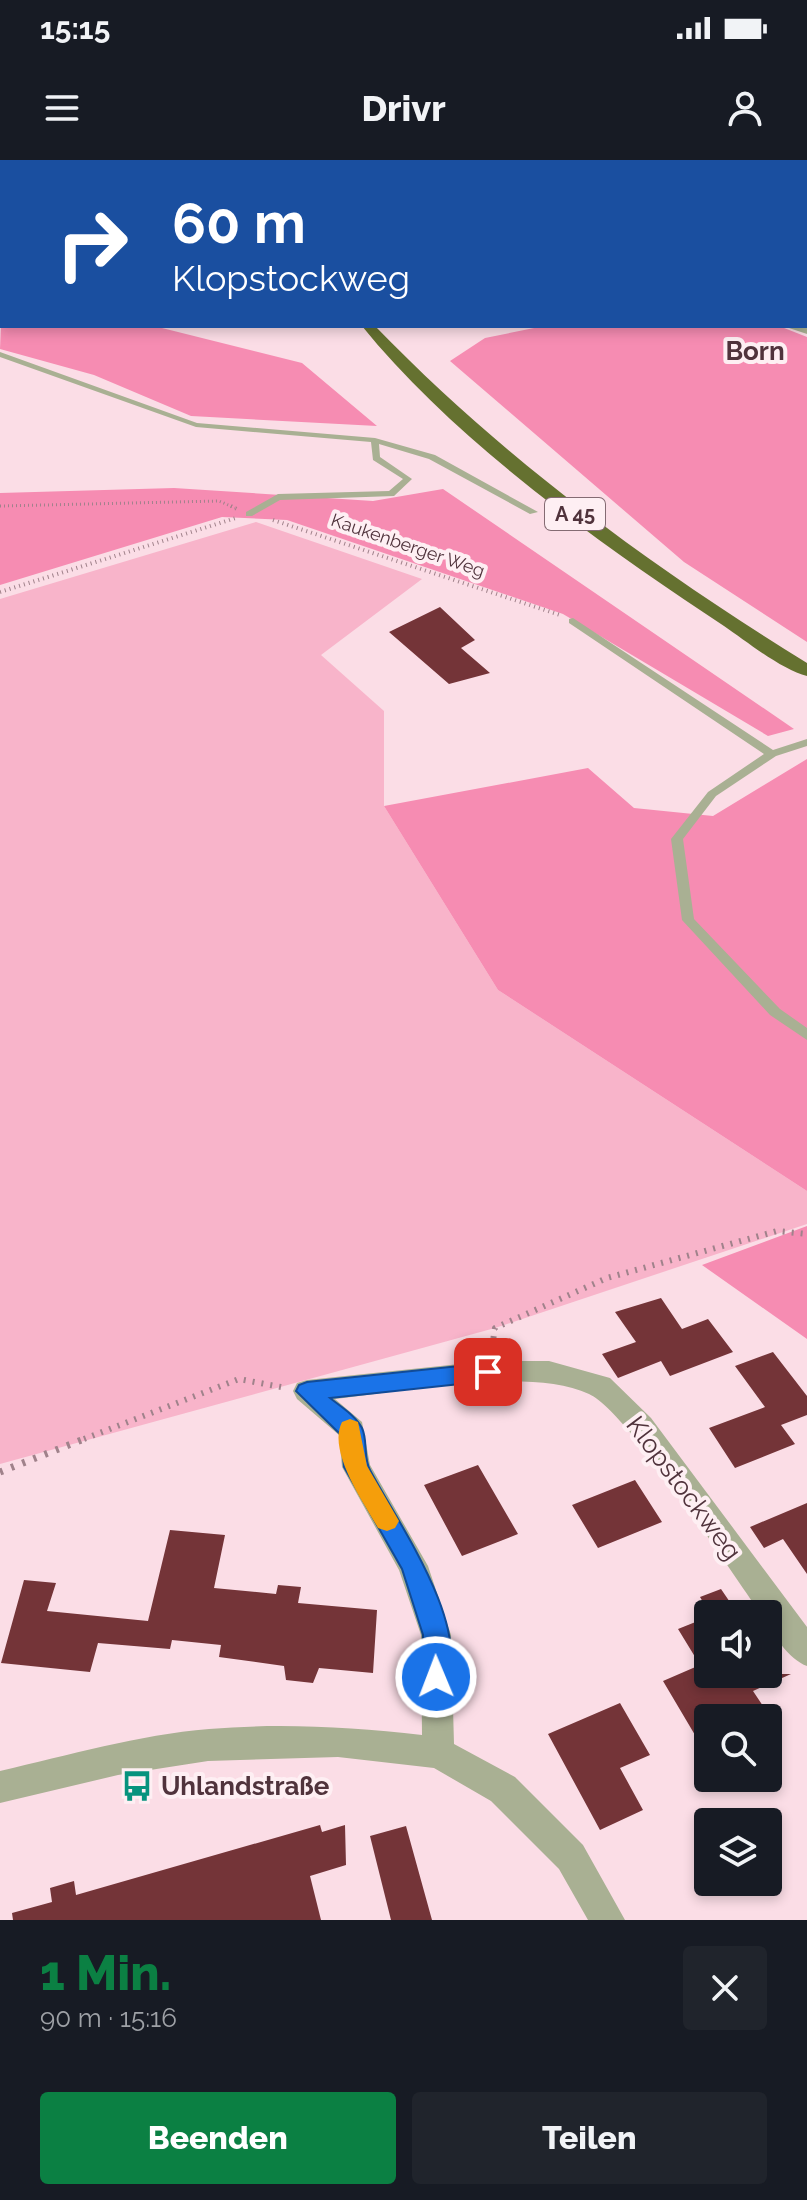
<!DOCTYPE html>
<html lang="de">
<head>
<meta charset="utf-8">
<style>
	body { margin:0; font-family:Raleway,sans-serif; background:#20242c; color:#f1f3f6; height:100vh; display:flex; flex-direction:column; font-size:30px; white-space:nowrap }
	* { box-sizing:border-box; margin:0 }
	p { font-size:26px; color:#9ea1a6 }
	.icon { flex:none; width:44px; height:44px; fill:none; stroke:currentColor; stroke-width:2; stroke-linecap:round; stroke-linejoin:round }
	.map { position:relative; height:1760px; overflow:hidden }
	.side { display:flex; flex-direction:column; background:#171b24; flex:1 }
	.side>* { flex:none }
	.top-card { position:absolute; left:0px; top:0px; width:808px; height:168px; box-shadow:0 4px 12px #0003; background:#1a4fa0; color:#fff; overflow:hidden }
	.controls { position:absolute; left:694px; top:1440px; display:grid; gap:16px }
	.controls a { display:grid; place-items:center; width:88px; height:88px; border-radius:8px; background:#171b24; box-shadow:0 4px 12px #0003; font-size:40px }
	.pin { position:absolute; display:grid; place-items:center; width:68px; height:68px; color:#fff; margin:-34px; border-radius:16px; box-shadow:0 4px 12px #0006 }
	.me { position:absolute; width:88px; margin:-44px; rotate:359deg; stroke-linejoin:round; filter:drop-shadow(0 0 6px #0008) }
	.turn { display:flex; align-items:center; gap:28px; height:168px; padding:0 40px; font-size:36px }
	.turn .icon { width:104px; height:104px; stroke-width:2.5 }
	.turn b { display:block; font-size:56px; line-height:68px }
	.round { display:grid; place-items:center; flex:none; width:84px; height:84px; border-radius:8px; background:#20242c }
	.head { display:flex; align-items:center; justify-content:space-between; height:136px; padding:0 40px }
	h1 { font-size:48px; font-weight:800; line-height:60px; color:#0b8043 }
	.button { display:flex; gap:16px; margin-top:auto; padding:16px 40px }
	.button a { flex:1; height:92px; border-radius:8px; background:#0b8043; color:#fff; font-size:32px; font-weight:800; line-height:92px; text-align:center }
	.button a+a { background:#20242c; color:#f1f3f6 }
	.status { display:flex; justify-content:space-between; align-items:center; height:56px; padding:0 40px; background:#171b24; direction:ltr }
	.status svg { height:22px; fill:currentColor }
	header { display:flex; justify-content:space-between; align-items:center; height:104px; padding:0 40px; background:#171b24; font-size:36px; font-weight:800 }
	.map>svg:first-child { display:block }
	.green { fill:#f8b4ca }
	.forest { fill:#f68cb2 }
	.building { fill:#743438 }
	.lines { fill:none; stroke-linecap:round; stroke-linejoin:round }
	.path-far3 { stroke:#a0828b; stroke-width:3; stroke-dasharray:1 3; stroke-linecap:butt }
	.path-far2 { stroke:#a0828b; stroke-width:4; stroke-dasharray:1 4; stroke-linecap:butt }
	.path-far1 { stroke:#a0828b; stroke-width:6; stroke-dasharray:2 7; stroke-linecap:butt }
	.path { stroke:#a0828b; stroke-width:7; stroke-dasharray:3 9; stroke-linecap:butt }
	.service { fill:#a9b093; fill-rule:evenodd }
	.minor { fill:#a9b093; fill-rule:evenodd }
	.secondary { fill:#8c956a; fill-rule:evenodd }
	.motorway { fill:#657130; fill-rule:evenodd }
	.route { fill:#1a73e8; stroke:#114b97; stroke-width:2 }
	.slow { fill:#f59e0b }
	.labels { text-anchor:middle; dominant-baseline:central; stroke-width:8; stroke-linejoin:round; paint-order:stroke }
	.far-street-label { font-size:18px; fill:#50333c; stroke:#feeff3 }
	.shield { fill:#feeff3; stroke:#846b73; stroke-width:2 }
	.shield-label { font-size:20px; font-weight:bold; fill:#50333c }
	.far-district-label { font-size:26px; font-weight:bold; fill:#50333c; stroke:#feeff3 }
	.near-street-label { font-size:26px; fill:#50333c; stroke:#feeff3 }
	.near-poi-label { font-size:26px; font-weight:bold; fill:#50333c; stroke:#feeff3; text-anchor:start }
</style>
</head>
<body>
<div class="status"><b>15:15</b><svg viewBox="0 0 49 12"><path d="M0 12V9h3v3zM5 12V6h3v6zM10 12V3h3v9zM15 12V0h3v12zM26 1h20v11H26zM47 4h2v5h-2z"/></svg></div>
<header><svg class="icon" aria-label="menu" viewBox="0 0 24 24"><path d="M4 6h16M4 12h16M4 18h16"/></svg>Drivr<svg class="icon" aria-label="person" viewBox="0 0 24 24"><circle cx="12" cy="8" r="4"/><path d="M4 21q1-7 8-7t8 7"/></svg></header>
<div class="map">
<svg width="807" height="1760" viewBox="0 0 807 1760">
	<rect width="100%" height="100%" fill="#fbdde6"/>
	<path class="green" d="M256 362 422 419 321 495 384 551V646L498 830 807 1031V1064L495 1168 0 1304V439Z"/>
	<path class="forest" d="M354 0H807V120L806 2Z
		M2 139V166H154L302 203 377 266 191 256 94 215 0 189Z
		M544 166H779L807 177V482L684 402 450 201 485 178Z
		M174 328 373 341 443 329 794 569 768 576 563 454 287 360 222 357 0 425V333Z
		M807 599V1031L498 830 384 646 588 608 634 648 713 656Z
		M807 1066V1179L702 1105Z"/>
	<path class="building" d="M440 447 475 480 461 488 490 513 449 524 389 472Z
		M661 1138 682 1169 708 1159 733 1192 670 1216 661 1201 618 1218 602 1194 636 1182 615 1152Z
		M773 1192 807 1236V1255L781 1265 795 1284 735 1308 709 1268 765 1247 735 1206Z
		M478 1305 518 1374 462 1396 424 1325Z
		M635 1320 662 1362 598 1388 572 1345Z
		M807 1343V1414L783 1379 764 1388 750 1367Z
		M170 1370 225 1375 214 1428 276 1434 278 1425 301 1427 298 1443 377 1450 373 1513 319 1508 313 1523 286 1520 284 1506 219 1497 221 1485 172 1480 170 1489 98 1483 90 1512 1 1503 24 1420 56 1423 47 1451 148 1461Z
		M721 1429 738 1454H710L700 1437Z
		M708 1457V1514H791L753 1531 771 1558H708V1597L663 1521 700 1505 678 1469Z
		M620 1543 650 1595 620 1608 643 1650 600 1670 548 1574Z
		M320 1665 322 1672 345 1665 346 1705 310 1716 321 1760H13L12 1753 52 1742 50 1728 74 1721 76 1735Z
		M406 1666 432 1760H391L370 1676Z"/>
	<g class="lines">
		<path class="path-far3" d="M0 346 219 341 235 348"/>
		<path class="path-far2" d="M231 346 237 349
			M273 360 560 455
			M0 432 236 358"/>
		<path class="path-far1" d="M492 1187 495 1168 607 1118 777 1071 807 1074
			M84 1279 239 1219 281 1227"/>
		<path class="path" d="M0 1312 89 1277"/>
		<path class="service" d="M142 0H148L150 2H144Z
			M0 92H2V96H0Z
			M0 126H2V130H0Z
			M0 192 197 263 375 278 435 295 538 352 530 354 429 299 379 284 380 297 412 319 394 336 280 340 252 356H246V352L278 334 389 331 403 319 373 300 371 282 196 267 0 197Z
			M573 458 773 590 807 579V586L776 596 716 636 683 679 694 759 780 849 807 868V880L770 855 682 760 671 679 708 632 764 594 569 463V459Z"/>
		<path class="minor" d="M787 166 807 167V174L789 168Z
			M488 1201H549L610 1218 651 1258 807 1467V1506C790 1500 768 1472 768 1454H761C731 1412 627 1251 589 1234 528 1206 403 1232 335 1239L362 1262 370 1305 428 1406 451 1475 454 1584 515 1617 583 1685 625 1760H588L559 1709 491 1641 434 1608 338 1597 208 1601 118 1615 0 1643V1611C69 1595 138 1575 209 1569 280 1563 351 1567 422 1575L421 1475 399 1410 342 1307 339 1275 297 1239 293 1231 297 1223 307 1220Z"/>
		<path class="secondary" d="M2 33V39L0 40V34Z"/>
		<path class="motorway" d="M196 0H207L208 2H198Z
			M362 166H375C504 299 650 406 807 503V516C782 510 746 481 724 466 601 385 454 280 362 166Z"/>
	</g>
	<path class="route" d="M488 1203 496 1206 499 1212 496 1219 488 1221 330 1238C340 1246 356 1256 362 1268 368 1281 363 1297 370 1310 397 1362 472 1465 446 1526L436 1529 427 1526 423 1517V1475L402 1409 344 1307 341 1275 296 1231 299 1225 307 1222Z"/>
	<path class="slow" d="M350 1259 358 1262 367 1306 399 1361 395 1368 387 1371 378 1368C364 1343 327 1291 342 1262Z"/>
	<defs>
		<symbol id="bus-bare" viewBox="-9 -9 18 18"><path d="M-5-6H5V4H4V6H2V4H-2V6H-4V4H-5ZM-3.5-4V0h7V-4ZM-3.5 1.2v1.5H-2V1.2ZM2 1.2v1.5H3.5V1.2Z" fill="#07937e" stroke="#feeff3" stroke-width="2.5" paint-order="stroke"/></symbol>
	</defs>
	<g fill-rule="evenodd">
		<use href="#bus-bare" x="115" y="1604" width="44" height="44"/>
	</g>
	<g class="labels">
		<g class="far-street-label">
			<text transform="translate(408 385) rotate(19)">Kaukenberger Weg</text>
		</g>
		<rect class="shield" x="545" y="338" width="60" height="32" rx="6"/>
		<g class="shield-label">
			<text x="575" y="354">A 45</text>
		</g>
		<g class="far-district-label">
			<text x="755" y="191">Born</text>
		</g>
		<g class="near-street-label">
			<text transform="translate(684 1328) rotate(53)">Klopstockweg</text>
		</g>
		<g class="near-poi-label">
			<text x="161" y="1626">Uhlandstraße</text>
		</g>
	</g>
</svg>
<div class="controls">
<a><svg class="icon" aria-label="sound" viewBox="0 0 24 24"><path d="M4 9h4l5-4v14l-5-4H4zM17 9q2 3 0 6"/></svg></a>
<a><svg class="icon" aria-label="search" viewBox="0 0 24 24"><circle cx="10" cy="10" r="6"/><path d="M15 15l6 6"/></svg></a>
<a><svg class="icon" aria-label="layers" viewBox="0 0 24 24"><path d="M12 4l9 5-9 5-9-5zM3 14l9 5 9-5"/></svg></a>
</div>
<div class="pin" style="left:488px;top:1212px;background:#d93025"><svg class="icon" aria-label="arrive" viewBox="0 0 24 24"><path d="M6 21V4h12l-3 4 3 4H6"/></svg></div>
<svg class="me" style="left:436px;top:1517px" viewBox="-20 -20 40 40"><circle r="17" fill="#1a73e8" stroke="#fff" stroke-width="3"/><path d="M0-11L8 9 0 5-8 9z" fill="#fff"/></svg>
<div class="top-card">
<div class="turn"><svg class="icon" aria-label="right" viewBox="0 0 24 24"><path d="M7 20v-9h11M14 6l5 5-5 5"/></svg><div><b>60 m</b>Klopstockweg</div></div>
</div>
</div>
<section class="side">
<div class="head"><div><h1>1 Min.</h1><p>90 m · 15:16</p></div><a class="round"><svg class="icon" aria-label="close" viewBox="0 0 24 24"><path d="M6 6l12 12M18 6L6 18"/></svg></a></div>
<div class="button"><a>Beenden</a><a>Teilen</a></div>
</section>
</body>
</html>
